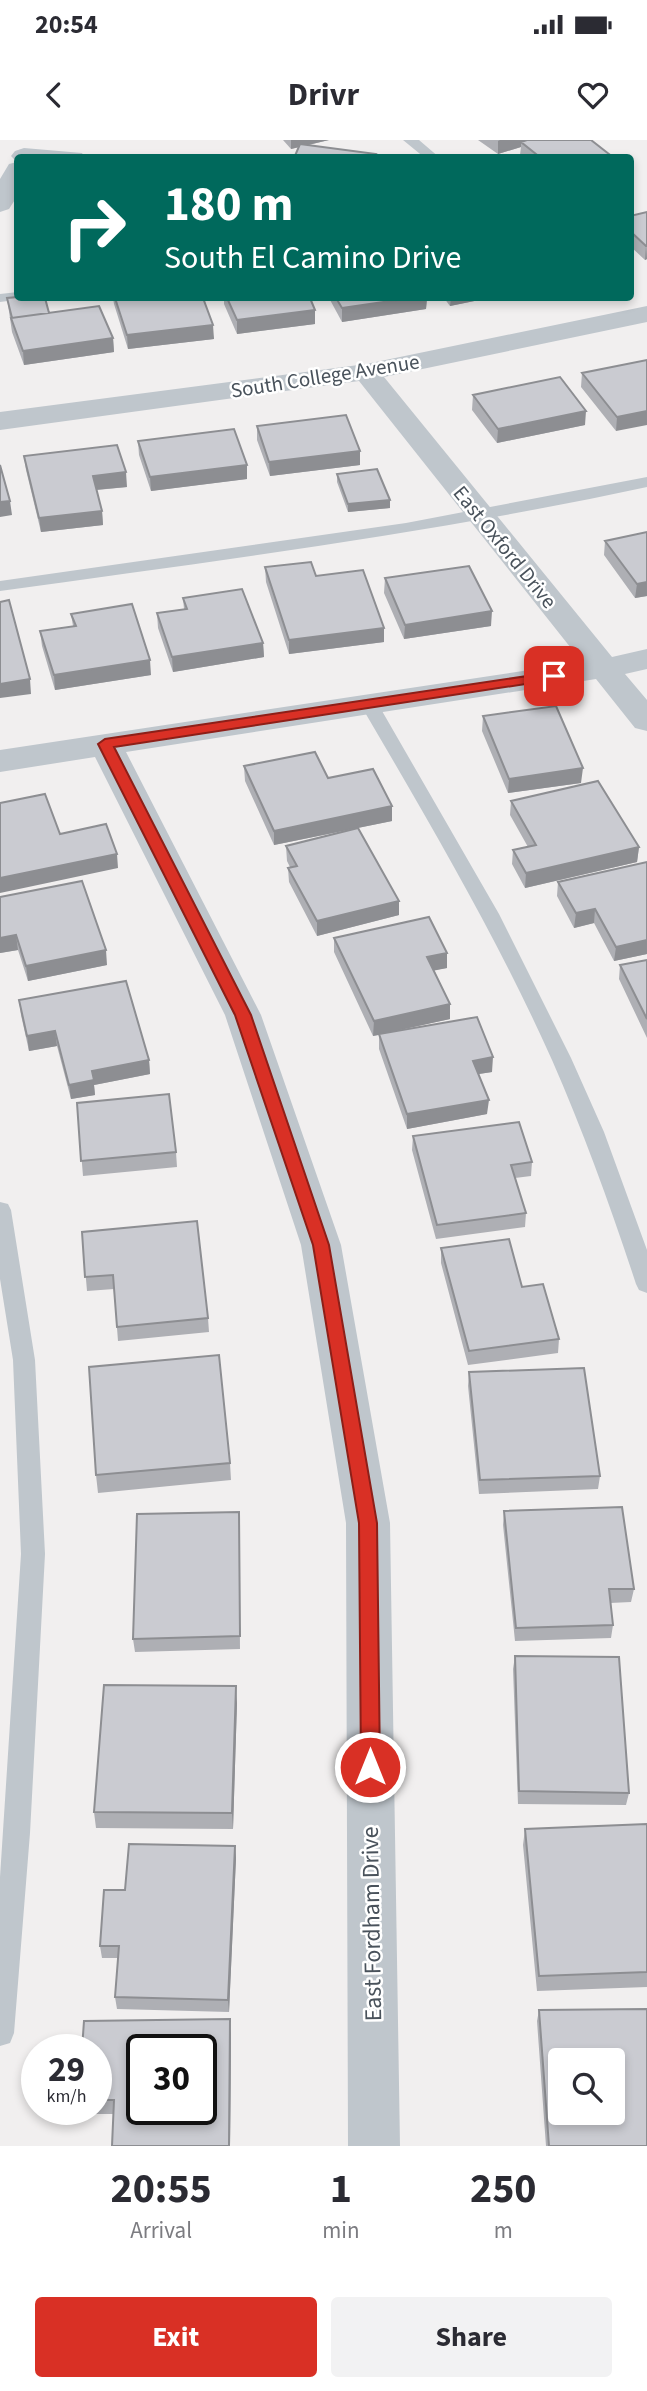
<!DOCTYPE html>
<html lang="en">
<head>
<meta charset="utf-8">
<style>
	body { margin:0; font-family:"Source Sans 3",sans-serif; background:#f2f2f3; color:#2b2b33; height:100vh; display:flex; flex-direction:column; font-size:26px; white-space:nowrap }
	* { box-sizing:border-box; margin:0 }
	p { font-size:23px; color:#7c7c81 }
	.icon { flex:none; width:38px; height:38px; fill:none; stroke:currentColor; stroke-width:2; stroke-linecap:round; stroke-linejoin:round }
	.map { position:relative; height:2006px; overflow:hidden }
	.panel { display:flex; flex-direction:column; background:#fff; flex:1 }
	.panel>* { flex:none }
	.guide { position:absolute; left:14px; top:14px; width:620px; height:147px; border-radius:7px; box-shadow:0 4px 10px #0003; background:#00695c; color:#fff; overflow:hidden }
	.fabs { position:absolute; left:548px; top:1908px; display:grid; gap:14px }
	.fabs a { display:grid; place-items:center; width:77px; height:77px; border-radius:7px; background:#fff; box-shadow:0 4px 10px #0003; font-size:35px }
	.speed { position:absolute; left:21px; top:1894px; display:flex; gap:14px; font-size:35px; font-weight:700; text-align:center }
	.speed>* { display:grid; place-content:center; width:91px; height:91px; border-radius:50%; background:#fff; box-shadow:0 4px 10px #0003; line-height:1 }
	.speed small { font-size:18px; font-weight:400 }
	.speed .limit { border:4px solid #111; border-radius:10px; background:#fff; color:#111 }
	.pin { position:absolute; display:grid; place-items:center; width:60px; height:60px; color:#fff; margin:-30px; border-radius:14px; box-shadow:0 4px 10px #0006 }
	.me { position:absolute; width:77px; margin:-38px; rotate:0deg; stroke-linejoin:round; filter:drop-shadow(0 0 5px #0008) }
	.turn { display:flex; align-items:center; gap:24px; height:147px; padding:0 35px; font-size:32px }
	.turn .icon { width:91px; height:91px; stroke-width:2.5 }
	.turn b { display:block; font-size:49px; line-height:60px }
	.eta { display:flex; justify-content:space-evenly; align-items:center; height:119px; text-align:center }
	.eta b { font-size:42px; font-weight:700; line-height:49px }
	.button { display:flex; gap:14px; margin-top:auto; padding:14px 35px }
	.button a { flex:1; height:80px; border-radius:7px; background:#d93025; color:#fff; font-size:28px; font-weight:700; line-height:80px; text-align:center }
	.button a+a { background:#f2f2f3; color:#2b2b33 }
	.status { display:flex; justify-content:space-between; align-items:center; height:49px; padding:0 35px; background:#fff; direction:ltr }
	.status svg { height:19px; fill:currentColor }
	header { display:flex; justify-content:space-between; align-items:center; height:91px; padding:0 35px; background:#fff; font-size:32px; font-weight:700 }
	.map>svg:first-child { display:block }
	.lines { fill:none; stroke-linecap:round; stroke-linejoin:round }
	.service { fill:#bfc6cc; fill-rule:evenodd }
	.minor { fill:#bfc6cc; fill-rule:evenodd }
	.wall { fill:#aeafb4 }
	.shaded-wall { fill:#8d8e92 }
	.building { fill:#cacbd1; stroke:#8d8e92; stroke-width:2; fill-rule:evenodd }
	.route { fill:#d93025; stroke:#8d1f18; stroke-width:2 }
	.labels { text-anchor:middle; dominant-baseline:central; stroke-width:5; stroke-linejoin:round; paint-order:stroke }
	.far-street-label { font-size:21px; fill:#49525b; stroke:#fff }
	.street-label { font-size:24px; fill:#49525b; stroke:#fff }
</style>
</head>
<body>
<div class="status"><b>20:54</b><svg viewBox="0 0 49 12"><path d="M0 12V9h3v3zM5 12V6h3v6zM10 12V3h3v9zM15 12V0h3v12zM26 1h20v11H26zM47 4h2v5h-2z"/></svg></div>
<header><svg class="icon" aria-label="back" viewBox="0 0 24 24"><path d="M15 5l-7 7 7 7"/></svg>Drivr<svg class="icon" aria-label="heart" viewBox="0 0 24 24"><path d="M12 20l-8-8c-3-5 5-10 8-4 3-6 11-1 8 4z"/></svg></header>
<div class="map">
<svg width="647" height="2006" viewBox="0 0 647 2006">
	<rect width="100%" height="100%" fill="#f1efef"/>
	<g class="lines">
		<path class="service" d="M403 0H419L440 18H425Z
			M18 152V158L23 159 0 162V154Z
			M647 337V347C433 393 217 421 0 451V441L406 383Z
			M369 558 378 564 499 774 571 918 604 992 647 1110V1153L639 1150 636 1144C611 1068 584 993 552 920 497 797 428 680 360 564Z
			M0 1062 8 1064 11 1070 35 1220 45 1414 30 1693 14 1893 10 1903 0 1906V1737L21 1414 13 1220 0 1139Z"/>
		<path class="minor" d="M24 8 82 13 85 18H18V55L9 69 0 72V39L9 24 17 22 11 16 15 11Z
			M647 166V182L384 237 612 517 647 509V529L625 534 647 560V591L635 588 596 539 126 612 261 875 341 1105 390 1383 400 2006H348L346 1383 301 1105 225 875 95 617 0 632V610L582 522 359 241 0 290V272L366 224Z"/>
	</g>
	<path class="wall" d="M283 0H329L308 5 376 14V18H294L299 7 291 9Z
		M478 0H591L614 18H523L520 15 521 7 498 14Z
		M647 72V119L645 120 630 106V76Z
		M7 158 49 173 113 198 114 212 24 225 12 192Z
		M113 158H203L214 199 128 209 114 164Z
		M224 158H310L315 184 237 194 224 164Z
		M329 158H427L426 169 342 182Z
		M444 158H489L450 166Z
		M647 220 616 291 581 247 582 233Z
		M473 255 585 285 497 303 472 270Z
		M257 286 360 325 270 336 257 300Z
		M138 301 247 339 151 351 139 315Z
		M24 316 127 347 97 350 102 371 103 385 41 392 26 330Z
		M337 334 390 368 348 372 337 342Z
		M647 392V456L635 458 604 415 605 401Z
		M265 427 316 436 384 502 289 514 266 442Z
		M385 438 491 486 404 499 384 453Z
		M183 458 263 503 264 517 173 532 158 488 157 473 184 469Z
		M71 474 151 535 55 550 42 506 40 491 73 486Z
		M483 576 581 643 508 653 482 591Z
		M244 626 328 638 392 666V681L274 705 245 641Z
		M511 661 639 707 637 722 525 748 512 724 513 710 528 707 510 675Z
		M286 706 399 775 317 796 289 742 288 728 290 727 287 721Z
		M647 722V814L614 821 594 783 574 788 557 756 558 742Z
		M0 757 107 825 28 841 18 810 0 813Z
		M334 798 447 813V828L434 830 450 864V879L385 893 492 932 479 934 487 974 407 989 379 909V895L373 896 334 812Z
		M647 820V898L619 839 620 825Z
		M19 860 149 920 150 934 94 945 95 955 71 959 57 906 29 911 21 875Z
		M77 963 176 1012 177 1027 83 1036Z
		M413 996 532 1022 531 1036 515 1038 526 1073 525 1087 436 1099 412 1010Z
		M82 1092 208 1178 209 1192 118 1201 114 1149 87 1151Z
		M441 1108 522 1147 559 1199 558 1213 468 1225 441 1123Z
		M469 1232 600 1336 598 1349 479 1354 468 1246Z
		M230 1323 231 1340 98 1353 96 1335Z
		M504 1371 634 1449 631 1462 610 1463 613 1485 611 1498 515 1501 503 1385Z
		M239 1372 240 1509 135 1512 133 1499Z
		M515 1516 629 1653 626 1665 518 1664 513 1529Z
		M237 1563 233 1689 96 1688 94 1672Z
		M647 1684V1847L537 1851 523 1705 525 1689Z
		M235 1706 236 1718 229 1872 117 1869 115 1857 118 1818H102L100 1806 125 1750Z
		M539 1870 647 2006H546L537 1881Z
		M231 1894 230 2006H112L114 1974H82L81 1969H96V1909Z"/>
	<path class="shaded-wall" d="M291 0H329L291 9Z
		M500 0H542L521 2V7L498 14V1Z
		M646 106 647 119 645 120Z
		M411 158H427L426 169 342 182V168Z
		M451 158H489L450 166Z
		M315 170V184L237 194V180Z
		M213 185 214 199 128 209 127 195Z
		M113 198 114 212 24 225 23 211Z
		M586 271 585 285 497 303 498 289Z
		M647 271V285L616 291 617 277Z
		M360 311V325L270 336 269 322Z
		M247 325V339L151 351 150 337Z
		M126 332 127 347 94 350 93 336Z
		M390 360V368L348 372V364Z
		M10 361 12 375 0 377V362Z
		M102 371 103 385 41 392 39 378Z
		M647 442V456L635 458 637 444Z
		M492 471 491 486 404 499 405 485Z
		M384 488V502L289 514V500Z
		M263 503 264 517 173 532 172 517Z
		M150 520 151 535 55 550 54 535Z
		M30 539 31 554 0 558V544Z
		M583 628 581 643 508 653 509 639Z
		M392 666V681L274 705V691Z
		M639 707 637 722 525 748 526 733Z
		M117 714 118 728 0 753V738Z
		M399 761V775L317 796V781Z
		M595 769 594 783 574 788 576 773Z
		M16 795 18 810 0 813V798Z
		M647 800V814L614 821 616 807Z
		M106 810 107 825 28 841 26 826Z
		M447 813V828L427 832V817Z
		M450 864V879L373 896 374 881Z
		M55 891 57 906 29 911 27 896Z
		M493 917 492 932 472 935 473 921Z
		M149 920 150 934 94 945 95 955 71 959 69 945 92 931Z
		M489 960 487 974 407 989V974Z
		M236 1546 237 1563 233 1689 232 1673Z
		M235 1706 236 1718 229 1872 228 1860Z
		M230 1879 231 1894 230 2006H229Z"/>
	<path class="building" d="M527 0H591L614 18H541L521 2Z
		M300 4 376 14 374 18H294Z
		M647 72V106H646L630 91V76Z
		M18 157 45 158 49 173 12 178 7 158Z
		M115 158H203L213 185 127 195Z
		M227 158H310L315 170 237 180Z
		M336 158H411L342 168Z
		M99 166 113 198 23 211 11 178Z
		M647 220V271L617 277 582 233Z
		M560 237 586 271 498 289 473 255Z
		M346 275 360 311 269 322 257 286Z
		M234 289 247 325 150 337 138 301Z
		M117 305 126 332 93 336 102 371 39 378 24 316Z
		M0 325 10 361 0 362Z
		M377 329 390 360 348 364 337 334Z
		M647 392V442L637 444 605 401Z
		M311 422 316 436 363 430 384 488 289 500 265 427Z
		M469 426 492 471 405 485 385 438Z
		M242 449 263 503 172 517 157 473 187 469 183 458Z
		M9 460 30 539 0 544V462Z
		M132 464 150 520 54 535 40 491 76 486 71 474Z
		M556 566 583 628 509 639 483 576Z
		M315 612 328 638 373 629 392 666 274 691 244 626Z
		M598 641 639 707 526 733 513 710 536 705 511 661Z
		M45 654 60 694 106 684 117 714 0 738V663Z
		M358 688 399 761 317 781 288 728 297 726 286 706Z
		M647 722V800L616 807 595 769 576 773 558 742Z
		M82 741 106 810 26 826 16 795 0 798V757Z
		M429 777 447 813 427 817 450 864 374 881 334 798Z
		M647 820V879L620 825Z
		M126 841 149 920 92 931 94 940 69 945 55 891 27 896 19 860Z
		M477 877 493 917 473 921 489 960 407 974 379 894Z
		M169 954 176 1012 81 1021 77 963Z
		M519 982 532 1022 511 1025 526 1073 437 1085 413 996Z
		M197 1081 208 1178 117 1187 113 1135 85 1137 82 1092Z
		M509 1099 522 1147 543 1144 559 1199 469 1211 441 1108Z
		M219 1215 230 1323 96 1335 89 1227Z
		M584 1228 600 1336 480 1340 469 1232Z
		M622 1367 634 1449H609L613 1485 516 1488 504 1371Z
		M239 1372 240 1496 133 1499 137 1374Z
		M515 1516 619 1517 629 1653 519 1651Z
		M104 1545 236 1546 232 1673 94 1672Z
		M647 1684V1832L539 1836 525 1689Z
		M129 1704 235 1706 228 1860 115 1857 119 1806H100L104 1750H125Z
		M647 1869V2006H549L539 1870ZM560 1920H612V1972H560Z
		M230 1879 229 2006H112L114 1960H96V1909H82L84 1881ZM142 1909H201V1969H142Z"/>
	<path class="route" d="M554 532 558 533V539L114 607 251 875 329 1105 377 1383 380 1627 377 1633 370 1636 364 1633 361 1627 359 1383 313 1105 235 875 98 604 105 599Z"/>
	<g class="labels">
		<g class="far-street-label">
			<text transform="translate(325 236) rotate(-9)">South College Avenue</text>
			<text transform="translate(505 407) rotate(51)">East Oxford Drive</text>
		</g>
		<g class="street-label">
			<text transform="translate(372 1784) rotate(-91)">East Fordham Drive</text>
		</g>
	</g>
</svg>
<div class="fabs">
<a><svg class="icon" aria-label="search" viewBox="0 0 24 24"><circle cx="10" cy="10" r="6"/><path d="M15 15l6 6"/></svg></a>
</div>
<div class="speed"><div>29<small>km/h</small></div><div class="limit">30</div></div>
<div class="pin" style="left:554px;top:536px;background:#d93025"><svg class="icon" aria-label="arrive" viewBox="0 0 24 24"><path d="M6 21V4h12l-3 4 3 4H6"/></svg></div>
<svg class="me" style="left:370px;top:1627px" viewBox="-20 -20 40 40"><circle r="17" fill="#d93025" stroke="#fff" stroke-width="3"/><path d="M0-11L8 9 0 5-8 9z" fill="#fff"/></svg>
<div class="guide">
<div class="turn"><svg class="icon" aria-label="right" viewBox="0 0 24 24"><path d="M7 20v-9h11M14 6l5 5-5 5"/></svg><div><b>180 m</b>South El Camino Drive</div></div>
</div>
</div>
<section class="panel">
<div class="eta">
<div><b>20:55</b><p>Arrival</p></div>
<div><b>1</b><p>min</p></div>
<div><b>250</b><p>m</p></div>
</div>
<div class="button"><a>Exit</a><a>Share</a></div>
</section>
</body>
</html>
